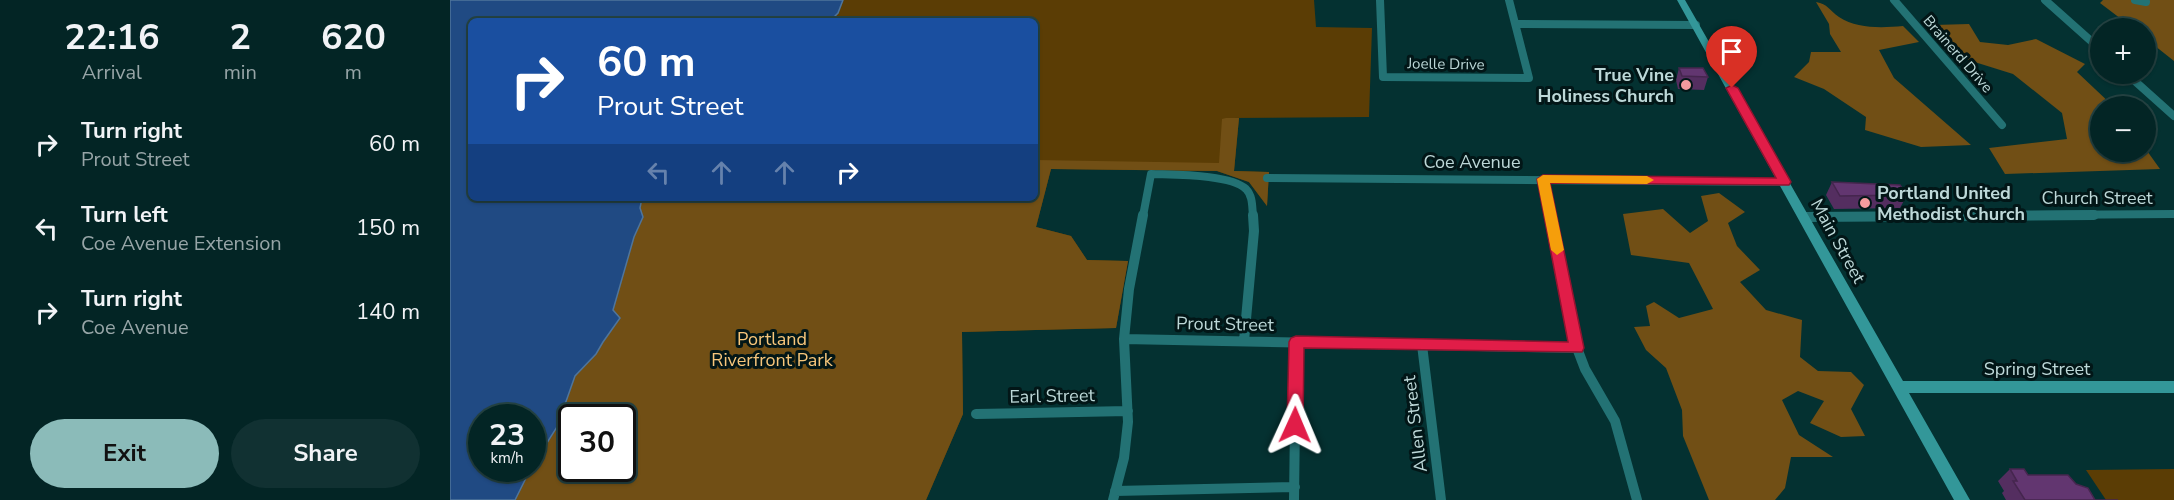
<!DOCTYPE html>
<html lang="en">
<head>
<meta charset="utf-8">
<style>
	body { margin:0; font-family:"Nunito Sans",sans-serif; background:#113132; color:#f1f3f6; height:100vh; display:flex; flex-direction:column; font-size:22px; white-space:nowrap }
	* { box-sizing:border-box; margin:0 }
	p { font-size:20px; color:#97a5a7 }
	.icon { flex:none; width:33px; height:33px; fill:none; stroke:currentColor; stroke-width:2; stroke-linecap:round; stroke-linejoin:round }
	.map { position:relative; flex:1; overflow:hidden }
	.sheet { display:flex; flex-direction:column; background:#032525; width:450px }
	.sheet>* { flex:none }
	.top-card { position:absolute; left:18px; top:18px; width:570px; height:183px; border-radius:9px; box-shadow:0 2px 4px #0004,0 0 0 2px #244242; background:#1a4fa0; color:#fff; overflow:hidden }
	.tools { position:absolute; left:1640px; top:18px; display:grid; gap:12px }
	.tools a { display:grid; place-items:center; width:66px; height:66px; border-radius:50%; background:#032525; box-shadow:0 2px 4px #0004,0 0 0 2px #244242; font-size:30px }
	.speed { position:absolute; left:18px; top:404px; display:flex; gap:12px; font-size:30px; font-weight:700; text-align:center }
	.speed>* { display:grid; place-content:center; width:78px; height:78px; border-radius:50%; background:#032525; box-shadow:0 2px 4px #0004,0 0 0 2px #244242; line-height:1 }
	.speed small { font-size:15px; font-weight:400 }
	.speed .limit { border:3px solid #111; border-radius:9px; background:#fff; color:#111 }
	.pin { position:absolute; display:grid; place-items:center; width:51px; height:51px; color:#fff; margin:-62px -26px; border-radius:50% 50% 50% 0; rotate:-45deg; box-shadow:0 0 6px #0007 }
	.pin .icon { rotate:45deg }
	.me { position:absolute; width:66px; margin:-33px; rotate:1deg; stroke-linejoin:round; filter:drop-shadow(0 0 4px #0008) }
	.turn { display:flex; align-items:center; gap:21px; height:126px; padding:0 30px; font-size:27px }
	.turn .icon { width:78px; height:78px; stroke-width:2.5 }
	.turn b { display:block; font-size:42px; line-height:51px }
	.lanes { display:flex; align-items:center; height:57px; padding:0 30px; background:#0003; justify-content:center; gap:30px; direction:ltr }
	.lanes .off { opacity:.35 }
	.eta { display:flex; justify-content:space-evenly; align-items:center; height:102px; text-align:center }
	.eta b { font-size:36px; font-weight:700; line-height:42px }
	.button { display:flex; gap:12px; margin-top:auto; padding:12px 30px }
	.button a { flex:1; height:69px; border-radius:36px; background:#8bbbb9; color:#111; font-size:24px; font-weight:700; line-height:69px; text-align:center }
	.button a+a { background:#113132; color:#f1f3f6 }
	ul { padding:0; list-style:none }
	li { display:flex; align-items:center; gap:18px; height:84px; padding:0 30px }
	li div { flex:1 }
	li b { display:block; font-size:22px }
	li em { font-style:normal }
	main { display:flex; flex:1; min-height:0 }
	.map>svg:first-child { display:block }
	.green { fill:#5b3d05; fill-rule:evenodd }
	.forest { fill:#714f15; fill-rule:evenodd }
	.water { fill:#204a83; stroke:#4f759c; stroke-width:1.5 }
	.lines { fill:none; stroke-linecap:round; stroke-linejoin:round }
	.street-far1 { stroke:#237274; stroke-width:8 }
	.street { stroke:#237274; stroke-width:10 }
	.secondary { fill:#339799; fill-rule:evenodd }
	.wall { fill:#542e60 }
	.building { fill:#623670; stroke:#45264e; stroke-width:1.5 }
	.route { fill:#e11d48; stroke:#92132f; stroke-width:1.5 }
	.slow { fill:#f59e0b }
	.poi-dot { fill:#f59b9e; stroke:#021617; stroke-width:2 }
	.labels { text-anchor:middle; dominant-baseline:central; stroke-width:6; stroke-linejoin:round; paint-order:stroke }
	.far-street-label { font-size:15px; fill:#bdd8d8; stroke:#021617 }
	.poi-label { font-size:18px; font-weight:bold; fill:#bdd8d8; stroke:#021617; text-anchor:end }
	.street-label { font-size:18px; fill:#bdd8d8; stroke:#021617 }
	.park-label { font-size:18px; fill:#f7c67b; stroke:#021617 }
</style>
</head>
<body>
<main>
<section class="sheet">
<div class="eta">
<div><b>22:16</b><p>Arrival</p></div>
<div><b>2</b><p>min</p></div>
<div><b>620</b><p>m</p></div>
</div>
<ul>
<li><svg class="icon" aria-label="right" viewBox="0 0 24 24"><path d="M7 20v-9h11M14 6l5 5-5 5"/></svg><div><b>Turn right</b><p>Prout Street</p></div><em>60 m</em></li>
<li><svg class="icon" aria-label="left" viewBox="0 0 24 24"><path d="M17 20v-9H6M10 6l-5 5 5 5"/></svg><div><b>Turn left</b><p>Coe Avenue Extension</p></div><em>150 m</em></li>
<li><svg class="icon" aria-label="right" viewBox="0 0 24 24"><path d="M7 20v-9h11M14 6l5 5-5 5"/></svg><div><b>Turn right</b><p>Coe Avenue</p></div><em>140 m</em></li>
</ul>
<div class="button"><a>Exit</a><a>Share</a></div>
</section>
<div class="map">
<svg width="1724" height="500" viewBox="0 0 1724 500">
	<rect width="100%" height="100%" fill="#043131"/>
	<path class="green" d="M393 0H864L866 27 922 28 919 117 779 118H789L784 171 819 172 817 206 799 182 767 171 601 169 586 227 621 236 637 260 678 261 666 328 512 332 513 414 476 500H65L170 291 192 198H585V21H380L388 13ZM122 417H172V468H122Z
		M1724 469V500H1656L1636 470Z"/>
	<path class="forest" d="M1653 0H1724V61L1695 38V28H1683L1650 3Z
		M1366 2C1378 4 1379 10 1389 17 1407 29 1432 28 1453 26L1469 42 1429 50 1444 78 1521 145 1471 147 1415 130 1416 117 1374 89 1344 77 1359 62 1361 52H1391L1380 34 1379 24Z
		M1519 24 1530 42 1558 45 1586 39 1635 64 1627 72 1663 106H1650V152H1695V148L1710 169 1555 174 1539 148 1617 139 1612 113 1563 74 1515 59 1484 25Z
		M776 118H789L784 171 819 172 817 206 799 182 767 171 601 169 586 227 621 236 637 260 678 261 666 328 512 332 513 414 476 500H65L80 468 107 428 125 376 146 354 153 342 170 319 163 310 184 237 193 217 190 208 192 198H585V160L769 163 772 119ZM122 417H172V468H122Z
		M1269 193 1295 212 1278 223 1287 246 1310 270 1290 282 1316 310 1352 320 1350 357 1368 371 1401 372 1414 385 1401 409 1415 436 1391 437 1360 423 1374 401 1348 391 1332 400 1349 435 1383 457H1341L1335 488 1325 500H1259L1233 436 1232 410 1216 368 1196 350 1184 327 1200 326 1196 306 1204 302 1229 318 1263 309 1239 263 1181 255 1173 214 1213 209 1240 233 1258 221 1251 196Z"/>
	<path class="water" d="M0 0H393L388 13 380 21H21V198H192L190 208 193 217 184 237 163 310 170 318 153 342 146 354 125 376 107 427 83 465 82 417H32V468H81L65 500H0Z"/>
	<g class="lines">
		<path class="street-far1" d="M930 0 933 77 1079 78 1059 0
			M1444 0 1552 125
			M1595 0 1650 49
			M1685 0 1696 2
			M1066 24 1246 25
			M1677 74 1724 116
			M817 178 1335 182
			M1093 179 1100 216
			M693 216 701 174C723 175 780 174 796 189 803 196 802 207 803 216
			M1459 216 1724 214"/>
		<path class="street" d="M1100 215 1127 348 1135 369 1165 421 1187 500
			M1354 217 1644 215
			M674 339 1127 348
			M794 341 804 231 803 215
			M972 345 991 500
			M526 414 678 411
			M665 491 845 487
			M663 500 674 458 678 422 674 339 679 289 693 215
			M844 500 846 342"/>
		<path class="secondary" d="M1227 0H1235L1453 381H1724V393H1459L1520 500H1504Z"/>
	</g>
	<path class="wall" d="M1229 68 1258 77 1254 90 1228 89 1226 80Z
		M1382 182 1457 195 1450 208 1384 209 1376 195Z
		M1560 469 1578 475 1626 484 1645 500H1668H1556L1552 493 1554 491 1548 481Z"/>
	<path class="building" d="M1229 68H1253L1258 77 1232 76Z
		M1382 182 1450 185 1457 195 1390 196Z
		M1560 469H1574L1578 475H1618L1626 484 1638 488 1645 500H1668H1575L1563 481H1567Z"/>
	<path class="route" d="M1282 85 1288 88 1341 182 1339 185 1100 183 1134 348 1132 352 854 348 853 425 851 429 845 431 840 429 837 425 839 342 841 338 846 336 1118 342 1087 179 1093 175 1326 178 1276 88Z"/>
	<path class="slow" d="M1093 175 1197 176 1204 180 1197 184 1100 183 1114 250 1107 255 1101 250 1087 179Z"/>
	<g class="poi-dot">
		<circle cx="1236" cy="85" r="6"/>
		<circle cx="1415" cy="203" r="6"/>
	</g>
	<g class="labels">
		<g class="far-street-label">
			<text transform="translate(1508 54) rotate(49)">Brainerd Drive</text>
			<text transform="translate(996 64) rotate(1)">Joelle Drive</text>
		</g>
		<g class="poi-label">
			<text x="1224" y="75">True Vine<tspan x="1224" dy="21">Holiness Church</tspan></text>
			<text x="1427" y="193" text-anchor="start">Portland United<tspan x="1427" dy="21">Methodist Church</tspan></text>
		</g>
		<g class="street-label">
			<text x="1022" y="162">Coe Avenue</text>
			<text x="1647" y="198">Church Street</text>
			<text transform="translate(1388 241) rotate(61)">Main Street</text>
			<text transform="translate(775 324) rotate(1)">Prout Street</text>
			<text x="1587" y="369">Spring Street</text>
			<text transform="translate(602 396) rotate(-1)">Earl Street</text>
			<text transform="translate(965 424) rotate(-97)">Allen Street</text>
		</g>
		<g class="park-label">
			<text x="322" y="339">Portland<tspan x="322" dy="21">Riverfront Park</tspan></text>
		</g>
	</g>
</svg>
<div class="tools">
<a>+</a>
<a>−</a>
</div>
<div class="speed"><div>23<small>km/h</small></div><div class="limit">30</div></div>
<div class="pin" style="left:1282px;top:88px;background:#d93025"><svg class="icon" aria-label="arrive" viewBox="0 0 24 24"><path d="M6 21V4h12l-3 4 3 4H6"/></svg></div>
<svg class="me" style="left:845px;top:425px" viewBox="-20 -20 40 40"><path d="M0-17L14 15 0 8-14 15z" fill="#e11d48" stroke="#fff" stroke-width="4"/></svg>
<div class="top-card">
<div class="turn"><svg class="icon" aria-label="right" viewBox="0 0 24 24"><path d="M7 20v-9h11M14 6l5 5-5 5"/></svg><div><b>60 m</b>Prout Street</div></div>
<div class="lanes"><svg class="icon off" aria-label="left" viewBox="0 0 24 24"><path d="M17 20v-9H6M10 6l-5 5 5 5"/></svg><svg class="icon off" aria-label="ahead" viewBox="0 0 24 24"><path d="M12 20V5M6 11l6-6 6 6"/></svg><svg class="icon off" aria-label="ahead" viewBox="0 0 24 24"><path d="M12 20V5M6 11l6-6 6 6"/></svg><svg class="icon" aria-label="right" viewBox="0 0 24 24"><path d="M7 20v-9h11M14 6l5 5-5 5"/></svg></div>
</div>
</div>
</main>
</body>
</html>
